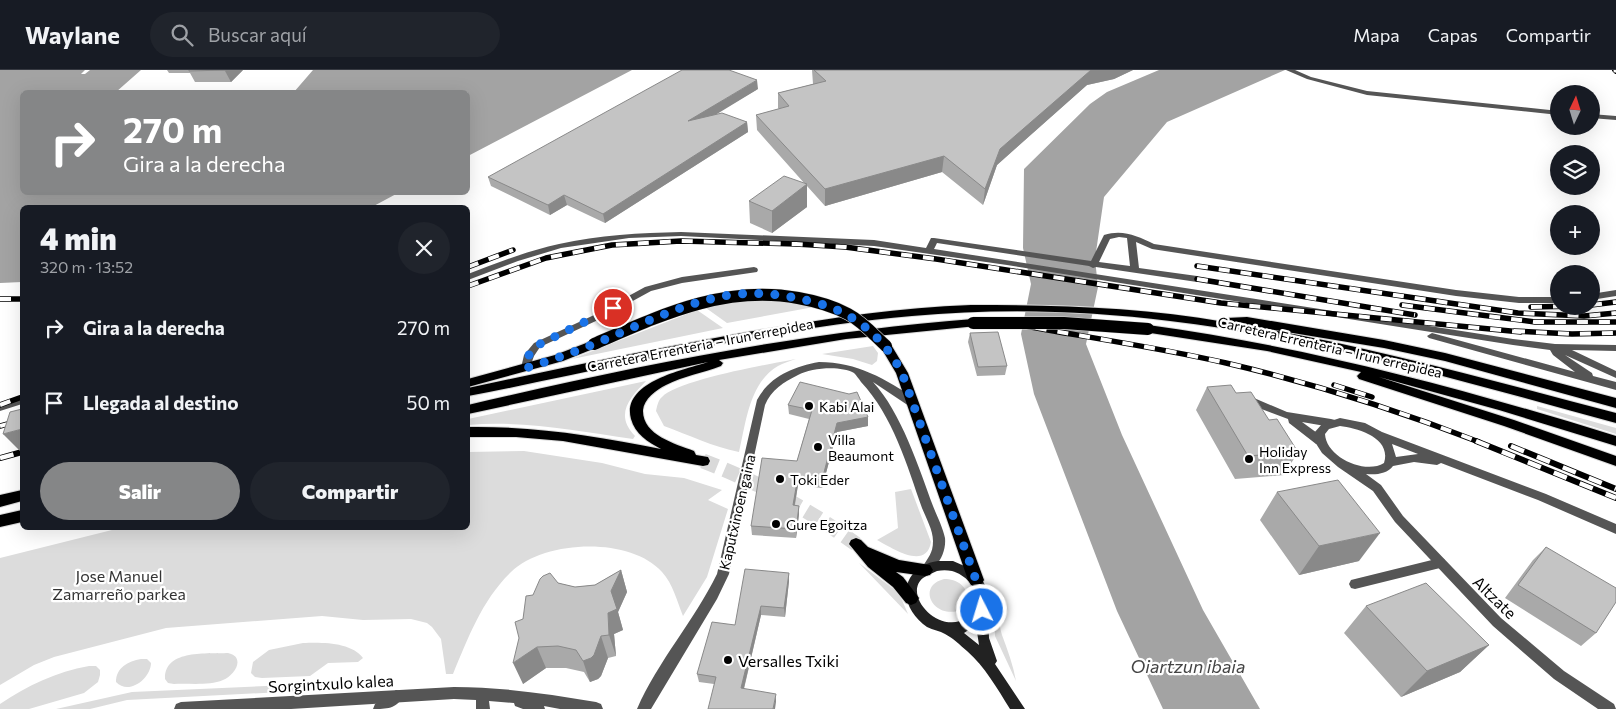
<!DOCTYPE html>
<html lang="es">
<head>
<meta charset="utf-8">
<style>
	body { margin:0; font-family:Commissioner,sans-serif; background:#20242c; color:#f1f3f6; height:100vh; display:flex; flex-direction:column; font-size:19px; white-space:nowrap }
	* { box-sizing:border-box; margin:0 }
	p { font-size:16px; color:#9ea1a6 }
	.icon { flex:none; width:28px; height:28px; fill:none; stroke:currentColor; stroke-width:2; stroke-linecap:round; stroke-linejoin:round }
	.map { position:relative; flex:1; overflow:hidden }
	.sheet { position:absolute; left:20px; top:135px; width:450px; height:325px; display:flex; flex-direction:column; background:#171b24; border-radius:8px; box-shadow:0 5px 20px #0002 }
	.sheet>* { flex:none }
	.guide { position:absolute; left:20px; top:20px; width:450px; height:105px; border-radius:8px; box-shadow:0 5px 20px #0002; background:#858687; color:#fff; overflow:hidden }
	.needle { width:32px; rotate:4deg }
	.controls { position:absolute; left:1550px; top:15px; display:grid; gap:10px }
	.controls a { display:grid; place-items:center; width:50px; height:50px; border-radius:50%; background:#171b24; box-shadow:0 5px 20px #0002; font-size:25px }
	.pin { position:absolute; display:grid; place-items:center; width:42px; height:42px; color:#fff; margin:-21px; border:2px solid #fff; border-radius:50%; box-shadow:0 1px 5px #0007 }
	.me { position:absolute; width:55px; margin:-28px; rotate:355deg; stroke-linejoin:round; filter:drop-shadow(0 0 4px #0008) }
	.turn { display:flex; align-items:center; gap:18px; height:105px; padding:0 20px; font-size:22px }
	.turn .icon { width:65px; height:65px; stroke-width:2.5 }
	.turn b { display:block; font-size:35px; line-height:42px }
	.round { display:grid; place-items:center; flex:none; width:52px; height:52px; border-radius:26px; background:#20242c }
	.headline { display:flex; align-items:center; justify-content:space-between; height:85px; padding:0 20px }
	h1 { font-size:30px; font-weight:800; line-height:38px }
	.button { display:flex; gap:10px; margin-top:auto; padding:10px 20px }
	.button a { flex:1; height:58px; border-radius:30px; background:#858687; color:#fff; font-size:20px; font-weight:800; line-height:58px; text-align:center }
	.button a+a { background:#20242c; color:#f1f3f6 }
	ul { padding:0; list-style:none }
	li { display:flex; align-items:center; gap:15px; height:75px; padding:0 20px }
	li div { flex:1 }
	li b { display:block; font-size:19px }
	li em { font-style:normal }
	header { display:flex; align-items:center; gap:30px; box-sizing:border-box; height:70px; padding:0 25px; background:#171b24; border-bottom:1px solid #363941 }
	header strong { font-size:24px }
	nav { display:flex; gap:28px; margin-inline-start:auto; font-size:18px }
	.search { width:350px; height:45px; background:#20242c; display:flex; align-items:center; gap:12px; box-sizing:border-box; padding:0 18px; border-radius:28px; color:#9ea1a6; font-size:19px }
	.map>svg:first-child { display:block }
	.green { fill:#dcdcdc }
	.water { fill:#a3a3a3 }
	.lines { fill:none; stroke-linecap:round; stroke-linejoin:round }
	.primary-tunnel { stroke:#d9d9d9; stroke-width:15; stroke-dasharray:15 8; stroke-linecap:butt }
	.primary-casing { stroke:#dbdbdb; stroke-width:2 }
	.lane { fill:#555; fill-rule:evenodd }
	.street { fill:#555; fill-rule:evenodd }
	.secondary { fill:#222; fill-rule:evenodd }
	.primary { fill:#000; fill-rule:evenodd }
	.rail-far2-casing { stroke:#000; stroke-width:4 }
	.rail-far1-casing { stroke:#000; stroke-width:5.5 }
	.rail-casing { stroke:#000; stroke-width:6 }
	.rail-far2 { stroke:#fff; stroke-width:2.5; stroke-dasharray:8; stroke-linecap:butt }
	.rail-far1 { stroke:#fff; stroke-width:4; stroke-dasharray:11; stroke-linecap:butt }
	.rail { stroke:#fff; stroke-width:4.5; stroke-dasharray:14; stroke-linecap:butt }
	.primary-bridge-casing { stroke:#dbdbdb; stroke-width:13; stroke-linecap:butt }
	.primary-bridge { stroke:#000; stroke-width:12 }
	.wall { fill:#a9a9a9 }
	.shaded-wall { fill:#898989 }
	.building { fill:#c4c4c4; stroke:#898989 }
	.route { stroke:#1a73e8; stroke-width:9; stroke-dasharray:0 16.2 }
	.poi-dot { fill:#000; stroke:#fff; stroke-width:2 }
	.labels { text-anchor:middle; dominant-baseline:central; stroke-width:4.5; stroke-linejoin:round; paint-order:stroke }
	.street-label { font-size:14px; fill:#000; stroke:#fff }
	.poi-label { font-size:14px; fill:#000; stroke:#fff; text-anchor:start }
	.near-park-label { font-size:16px; fill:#333; stroke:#fff }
	.near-street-label { font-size:16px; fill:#000; stroke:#fff }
	.near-poi-label { font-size:16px; fill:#000; stroke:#fff; text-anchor:start }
	.near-water-label { font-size:18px; font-style:italic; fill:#444; stroke:#fff }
</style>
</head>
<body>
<header>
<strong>Waylane</strong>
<div class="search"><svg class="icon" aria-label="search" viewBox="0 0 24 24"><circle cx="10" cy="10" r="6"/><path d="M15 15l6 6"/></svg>Buscar aquí</div>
<nav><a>Mapa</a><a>Capas</a><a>Compartir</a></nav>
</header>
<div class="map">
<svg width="1616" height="639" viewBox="0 0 1616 639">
	<rect width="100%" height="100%" fill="#fff"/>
	<path class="green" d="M749 229 793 232 814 237 727 253 706 238 726 232Z
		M697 240 723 258 572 289Z
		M873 276 878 283 877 291 872 295 853 289 822 284Z
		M796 289C790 291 783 293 778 296 749 313 746 353 739 382 713 377 689 365 664 356L656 341C657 337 658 330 662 327 678 310 769 294 796 289Z
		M646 311C630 328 614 344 635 366L633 369C578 361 522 350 468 355V349Z
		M1537 336 1616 358V364L1537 339Z
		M524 381 602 393 645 404 684 408 722 420 708 430 728 439 707 507 683 546C677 531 673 514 662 502 630 466 544 470 511 502 482 530 468 568 453 604H446L441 569 432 557 427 553 411 549 363 550 322 546 166 558 54 587 34 595 0 615V488L120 458H468V382Z
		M911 419 931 472C926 501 892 478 877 470L898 458 895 422Z
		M859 493 899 523 908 544Z
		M944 509C957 509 968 516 968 530L963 539C936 552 914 517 944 509Z
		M994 539C1000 546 999 556 1002 565 1008 581 1013 595 1016 611L995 566Z
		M303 573C321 572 352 572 363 588L358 592 328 593 310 606 262 608 255 607 251 603 253 592 269 580Z
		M228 583C246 587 235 605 223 610 209 616 189 613 174 614L168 613 165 609C164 579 208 584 228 583Z
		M141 589H147L151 593C151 608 129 626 116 612 116 598 128 591 141 589Z
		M89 596H96L100 600V605L98 612 84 623 29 639H0V634C28 615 56 602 89 596Z
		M334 613 321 620 127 630 90 639H56L132 622Z"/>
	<path class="water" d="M0 0H85L81 4H85L90 0H141L116 22H294L313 0H632L468 86V22H22V122L398 123 370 138H22V212L0 213Z
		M1159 0H1285L1167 52 1104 127 1095 189 1098 217 1086 274 1122 365 1203 540 1260 639H1163L1117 541 1034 324 1021 264 1031 214 1023 178 1024 99 1090 34 1107 22Z"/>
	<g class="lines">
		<path class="primary-tunnel" d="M703 391C758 412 808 439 856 474"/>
		<defs>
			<path id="primary" d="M971 235C1056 235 1140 237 1225 252L1226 248 1247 247 1384 270 1445 283 1616 328V338L1445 291 1384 278 1244 255C1369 276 1493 311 1616 343V353C1469 313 1321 269 1170 251 1085 240 997 238 912 246 797 256 683 281 571 305 536 312 502 320 468 326V318C556 299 643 281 731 265 811 251 890 238 971 235Z
				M973 249 977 250 979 253 977 256 846 269 719 290 723 293 721 296C703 303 683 306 666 315 656 320 644 329 643 340 642 365 675 374 694 381L696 385 708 387 710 391 708 395 703 396 563 371 516 367H468V357C534 356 596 366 661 379 648 372 635 364 631 349 621 312 684 300 708 292L468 344V335C634 296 802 262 973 249Z
				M1148 255C1309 277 1461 318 1616 366V376L1499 340 1379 307 1514 350 1616 386V396L1504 356 1359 309 1357 306 1361 302 1267 281 1144 262 1142 259Z
				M594 270 600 274 598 277 563 291 468 317V309L555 285Z
				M886 272 890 273 908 303 984 510 981 515 976 516 971 515 968 510 896 303 880 276Z
				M22 420V431L0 437V425Z
				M22 440V452L0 457V445Z
				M856 468 861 470 868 477 899 490 930 495 933 500 930 505 925 506 896 502 903 507 919 528 916 533 911 535 906 533 893 517 868 497 849 474 851 470Z"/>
		</defs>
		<use href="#primary" class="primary-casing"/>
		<path class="lane" d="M1286 0H1295L1311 7 1367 21 1559 41V45L1367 25 1307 9Z
			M1591 44 1616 46V50L1591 48Z
			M681 162 874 170 926 178 931 168H934L1091 191 1104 165C1123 159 1137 166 1154 174L1456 220 1519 227H1559V233H1519L1456 226 1152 179 1136 172 1139 198 1197 206 1201 209 1197 212 1096 197 1093 198 1089 196 937 173 934 179 1513 269 1555 274 1616 275V281L1572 280 1616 301V308L1565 285 1592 303 1593 306 1616 312V320L1429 268 1427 266 1432 263 1575 302 1553 285 1550 280 1513 275 1007 195 874 176 681 166 629 168 561 178 518 191 468 210V204C497 193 527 181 559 174 599 165 640 163 681 162ZM1119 167 1127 168 1130 196 1099 192 1110 169Z
			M754 197 757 198 758 200 757 202 682 213 651 221 598 250 540 277 534 286 529 300H523L521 298 524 285 534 273 592 246 645 217 682 207Z
			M1616 220V226L1591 230V224Z
			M1247 325 1287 342 1331 349 1335 350 1336 353 1335 356 1331 357 1302 352 1324 368 1325 371 1324 374H1316L1289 353 1288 349 1243 332 1242 329 1243 326Z
			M22 327V334L0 341V333Z
			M1440 488 1444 489 1446 493 1444 497 1440 498 1355 519 1351 518 1349 514 1351 510 1355 509Z
			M396 620 401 621 403 626C397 639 386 639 373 639L375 634Z"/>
		<path class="street" d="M819 292C857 292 886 309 917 330L918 333 917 336H909L873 312C901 342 919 398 933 436 937 446 943 458 945 468 946 479 942 488 936 496 932 502 930 504 924 502L922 498C928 487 933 484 933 471 933 460 926 448 922 438 907 395 893 346 861 312 859 309 856 305 854 303 840 295 811 298 798 305 784 312 771 320 765 335L729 504 717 529 651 639H637C658 591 694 551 717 504L757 330C770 306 793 297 819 292Z
			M1340 348 1365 353 1382 362 1546 424 1616 454V464L1538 430 1441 393 1437 395 1414 392 1393 396C1387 404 1376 405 1366 404L1381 415 1403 446 1501 548 1564 601 1614 634 1616 639H1598L1554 609 1493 556 1395 452 1373 421 1338 397 1322 383 1315 372 1314 363 1322 354ZM1340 356C1358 358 1392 368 1384 393 1365 405 1326 387 1325 364L1329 359ZM1392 374 1418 384 1396 387Z
			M454 617C502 617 549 624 596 632L601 634 603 639H560L544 636 545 639H523L515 636 514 633 489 631 490 639H476V630L454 629 291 639H174L176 634 181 632Z"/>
		<path class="secondary" d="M938 491H953L969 498 981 508 985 515 989 525 990 533 988 540 989 568 997 591 995 594 1025 639H1010C997 618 985 597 967 581 960 575 953 568 945 564 940 561 933 560 927 557 911 546 900 526 910 508 915 499 927 492 938 491ZM937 501C942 500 947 500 952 501 967 505 983 523 976 539 974 543 971 545 968 547 940 567 902 525 923 508 927 505 933 503 937 501ZM976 555 979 575 964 563Z"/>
		<use href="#primary" class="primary"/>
		<defs>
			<path id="rail-far2" d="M1614 0 1616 2"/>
			<path id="rail-far1" d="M1197 196 1518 243 1584 246 1616 243
				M468 197 513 180
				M1197 209 1415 245
				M468 216 546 188 612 175 681 171 796 174 845 177 936 189 1221 233 1521 262
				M0 229H22
				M1402 235 1535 252H1616
				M1591 235 1616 232
				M1531 237 1579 236
				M1014 254C1085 267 1156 277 1226 293 1312 313 1397 340 1479 372
				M1514 261 1572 264 1616 263
				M1334 315 1372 327
				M0 335 22 327
				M0 356 22 350"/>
			<path id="rail" d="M1476 371 1616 428
				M1511 376 1616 419
				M0 388 22 382"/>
		</defs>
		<use href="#rail-far2" class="rail-far2-casing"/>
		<use href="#rail-far1" class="rail-far1-casing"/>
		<use href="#rail" class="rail-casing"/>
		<use href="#rail-far2" class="rail-far2"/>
		<use href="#rail-far1" class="rail-far1"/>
		<use href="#rail" class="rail"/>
		<defs>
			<path id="primary-bridge" d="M973 253H1064L1148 259
				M594 274C659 246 725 214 798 228 815 231 833 236 848 244 863 252 874 265 886 276"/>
		</defs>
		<use href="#primary-bridge" class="primary-bridge-casing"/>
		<use href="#primary-bridge" class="primary-bridge"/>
	</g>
	<path class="wall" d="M167 0H243L231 12H195L190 3H169Z
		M812 0H1133L1114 9 1087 15 997 95 983 135 942 102 825 136 807 116V137L772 163 750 153 749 131 805 114 757 60 756 45 779 39 778 38V23L813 14Z
		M758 19 715 44 747 52 748 62 605 153 567 135 550 145 491 116 488 107Z
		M970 263 1007 296 1005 305 977 306 968 272Z
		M1207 317 1236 323 1269 350 1298 382 1284 405 1235 409 1196 340Z
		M788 335 868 347V356L837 362 822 418 798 415 795 435 799 436V444L796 468 752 465 751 456 797 391 809 349 789 344Z
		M1277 422 1359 491 1299 505 1260 450Z
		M1546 477 1596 563 1581 576 1505 528 1533 490Z
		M621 500 627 522 618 542 623 560 614 564 616 586 608 588 601 606 598 609 590 612 584 602 566 598H546L523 614V549L533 525 558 513 575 517 595 515Z
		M789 503V511L785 547 761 545 744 619 776 632 714 614 699 612 697 604Z
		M1366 536 1489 575 1460 602 1401 627 1344 563Z"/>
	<path class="shaded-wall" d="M226 0H243L231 12 225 1Z
		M1091 0H1133L1114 9 1087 15 997 95 983 135 985 119 1000 79Z
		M757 10 758 19 689 61 688 51Z
		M747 52 748 62 605 153 603 144Z
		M944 86 942 102 825 136V119Z
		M807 114V137L772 163V141Z
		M564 125 567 135 550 145 548 135Z
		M868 347V356L837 362 822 418V410L837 353Z
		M22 359V380L20 381 3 364Z
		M798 406V415L793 444V435Z
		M799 436V444L796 468V459Z
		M1380 463 1359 491 1299 505 1319 476Z
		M621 500 627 522 618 542 623 560 614 564 616 586 609 565 608 543 611 521Z
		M789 503V511L785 547 784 538Z
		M761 536V545L742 626 741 618Z
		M601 566 608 588 601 606 598 609 590 612 583 591Z
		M1489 575 1460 602 1401 627 1427 601Z
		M537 577 546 598 523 614 513 593Z
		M776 624V632L775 639H773Z"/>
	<path class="building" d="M189 0H226L189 1Z
		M682 0H729L757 10 688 51 722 43 747 52 603 144 564 125 548 135 488 107Z
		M814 0H1091L1000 79 985 119 944 86 825 119 756 45 789 36 778 23 826 11Z
		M784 106 807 114 772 141 749 131Z
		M998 262 1007 296 978 297 970 263Z
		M800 312 849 324 857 322 868 347 837 353 822 410 798 406 793 435 799 436 796 459 751 456 762 388 797 391 812 340 788 335Z
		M1231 315 1236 323 1251 322 1269 350 1277 349 1298 382 1248 386 1207 317Z
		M22 339V359L3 364 10 342Z
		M1338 410 1380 463 1319 476 1277 422Z
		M1546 477 1616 518V532L1596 563 1518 515Z
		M745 499 789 503 784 538 761 536 741 618 776 624 773 639H708L716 607 697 604 712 552 735 555Z
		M621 500 611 521 617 539 608 543 609 565 601 566 594 585 591 588 583 591 576 580 558 576 537 577 513 593 519 568 515 552 523 549 526 526 533 525 540 509 543 506 550 503 558 513 575 517 595 515Z
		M1426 513 1489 575 1427 601 1366 536Z"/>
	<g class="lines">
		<path class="route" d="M613 238 536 276 529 285 526 298C559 288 591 276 622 262 657 247 692 231 730 225 760 221 788 225 817 233 855 243 884 268 902 303L976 510 984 527 982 540"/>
	</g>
	<g class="poi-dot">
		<circle cx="809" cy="336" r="5"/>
		<circle cx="818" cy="377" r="5"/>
		<circle cx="1249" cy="389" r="5"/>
		<circle cx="780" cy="409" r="5"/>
		<circle cx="776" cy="454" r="5"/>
		<circle cx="728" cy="590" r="5"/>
	</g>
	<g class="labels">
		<g class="street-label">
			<text transform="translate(700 275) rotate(-11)">Carretera Errenteria – Irun errepidea</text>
			<text transform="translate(1330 277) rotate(13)">Carretera Errenteria – Irun errepidea</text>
			<text transform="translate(737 442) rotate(-77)">Kaputxinoen gaina</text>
		</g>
		<g class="poi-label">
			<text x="819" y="336">Kabi Alai</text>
			<text x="828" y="369">Villa<tspan x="828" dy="16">Beaumont</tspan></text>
			<text x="1259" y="381">Holiday<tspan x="1259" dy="16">Inn Express</tspan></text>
			<text x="790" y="409">Toki Eder</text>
			<text x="786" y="454">Gure Egoitza</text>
		</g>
		<g class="near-park-label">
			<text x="119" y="505">Jose Manuel<tspan x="119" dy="18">Zamarreño parkea</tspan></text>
		</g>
		<g class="near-street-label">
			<text transform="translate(1495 527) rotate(44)">Altzate</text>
			<text transform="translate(331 613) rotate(-3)">Sorgintxulo kalea</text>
		</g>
		<g class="near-poi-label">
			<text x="738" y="590">Versalles Txiki</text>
		</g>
		<g class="near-water-label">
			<text x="1188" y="596">Oiartzun ibaia</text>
		</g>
	</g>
</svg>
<div class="controls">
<a><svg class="needle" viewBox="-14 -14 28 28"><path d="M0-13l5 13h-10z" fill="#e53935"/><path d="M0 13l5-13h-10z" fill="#9ea1a6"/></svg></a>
<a><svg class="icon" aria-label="layers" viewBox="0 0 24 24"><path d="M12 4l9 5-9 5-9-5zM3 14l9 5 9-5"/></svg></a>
<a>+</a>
<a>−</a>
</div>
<div class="pin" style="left:613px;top:238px;background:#d93025"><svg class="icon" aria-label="arrive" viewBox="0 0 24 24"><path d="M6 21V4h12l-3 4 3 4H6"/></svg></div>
<svg class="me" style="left:982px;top:540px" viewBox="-20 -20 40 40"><circle r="17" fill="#1a73e8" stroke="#fff" stroke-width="3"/><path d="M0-11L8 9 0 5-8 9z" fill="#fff"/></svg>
<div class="guide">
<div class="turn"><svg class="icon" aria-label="right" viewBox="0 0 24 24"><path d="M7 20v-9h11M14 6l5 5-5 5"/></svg><div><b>270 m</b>Gira a la derecha</div></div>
</div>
<section class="sheet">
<div class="headline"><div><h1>4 min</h1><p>320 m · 13:52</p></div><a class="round"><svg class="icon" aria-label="close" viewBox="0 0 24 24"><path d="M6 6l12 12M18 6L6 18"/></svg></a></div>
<ul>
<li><svg class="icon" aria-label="right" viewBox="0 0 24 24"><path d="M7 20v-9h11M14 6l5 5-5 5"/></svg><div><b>Gira a la derecha</b></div><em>270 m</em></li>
<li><svg class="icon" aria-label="arrive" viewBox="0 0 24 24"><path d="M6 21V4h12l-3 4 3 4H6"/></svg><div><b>Llegada al destino</b></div><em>50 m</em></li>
</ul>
<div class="button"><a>Salir</a><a>Compartir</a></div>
</section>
</div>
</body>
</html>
